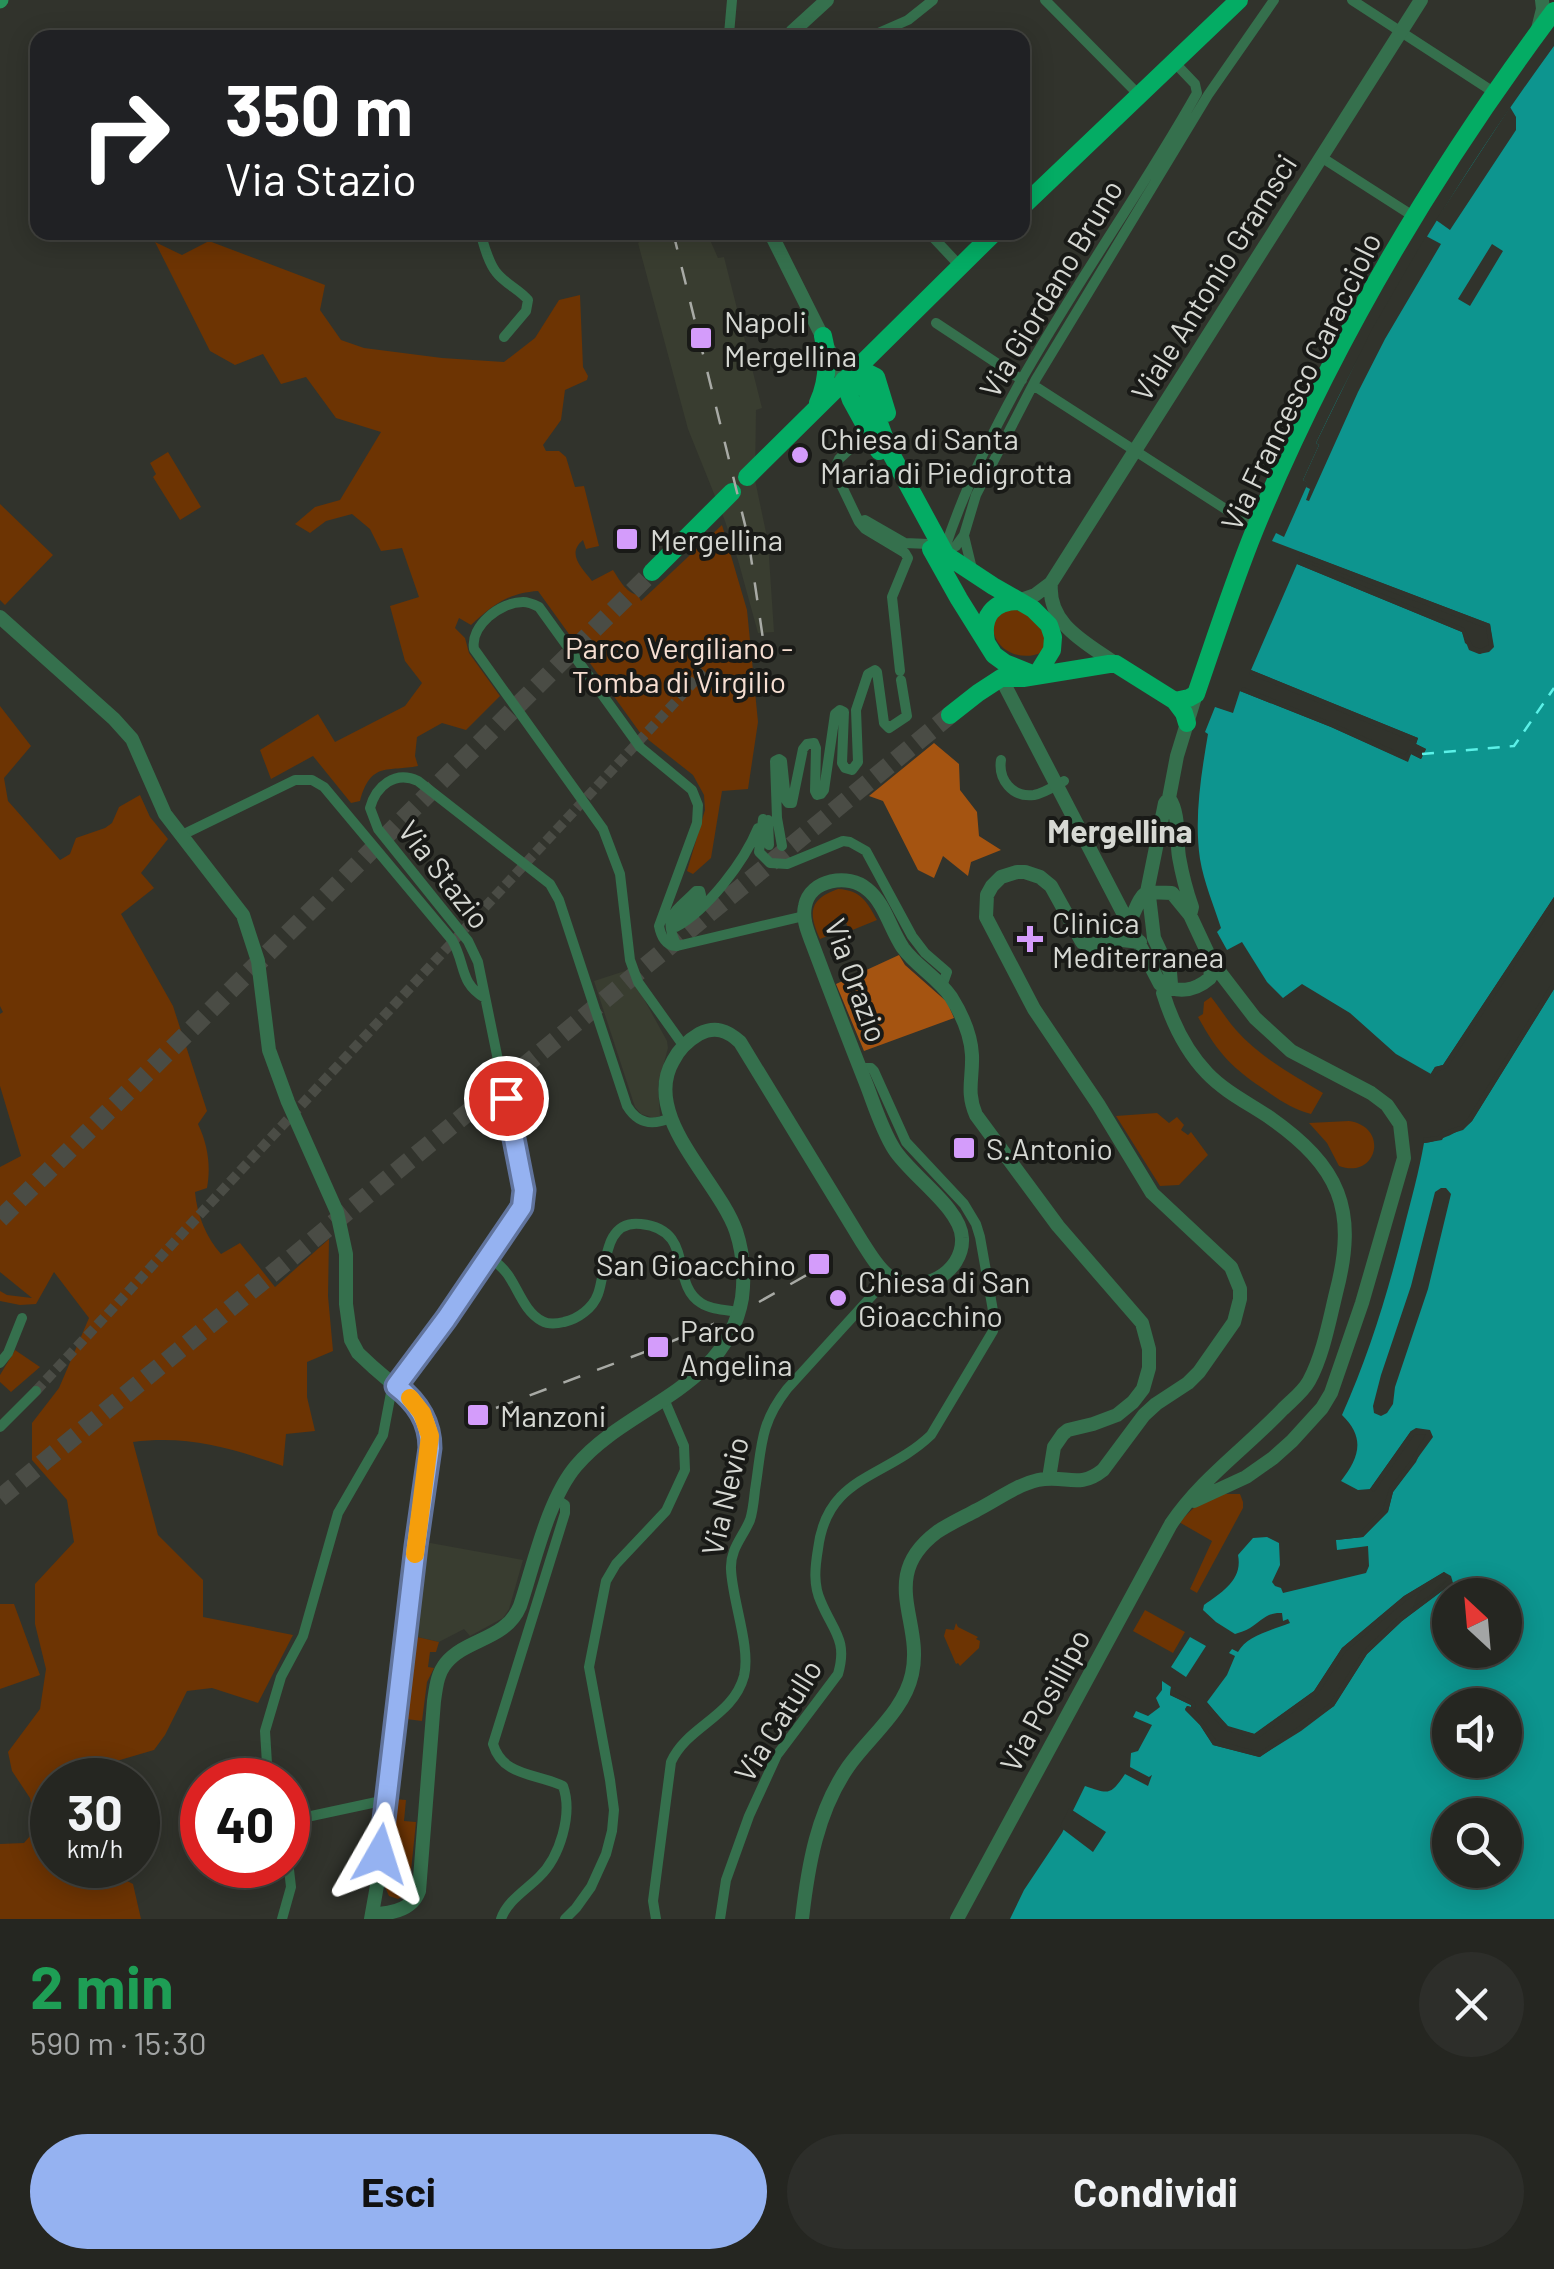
<!DOCTYPE html>
<html lang="it">
<head>
<meta charset="utf-8">
<style>
	body { margin:0; font-family:Barlow,sans-serif; background:#2d2e2a; color:#f1f3f6; height:100vh; display:flex; flex-direction:column; font-size:38px; white-space:nowrap }
	* { box-sizing:border-box; margin:0 }
	p { font-size:32px; color:#a3a5a5 }
	.icon { flex:none; width:55px; height:55px; fill:none; stroke:currentColor; stroke-width:2; stroke-linecap:round; stroke-linejoin:round }
	.map { position:relative; height:1919px; overflow:hidden }
	.sheet { display:flex; flex-direction:column; background:#252621; flex:1 }
	.sheet>* { flex:none }
	.top-card { position:absolute; left:30px; top:30px; width:1000px; height:210px; border-radius:20px; box-shadow:0 5px 25px #0003,0 0 0 2px #42433f; background:#202124; color:#fff; overflow:hidden }
	.needle { width:65px; rotate:334deg }
	.controls { position:absolute; left:1432px; top:1578px; display:grid; gap:20px }
	.controls a { display:grid; place-items:center; width:90px; height:90px; border-radius:50%; background:#252621; box-shadow:0 5px 25px #0003,0 0 0 2px #42433f; font-size:50px }
	.speed { position:absolute; left:30px; top:1758px; display:flex; gap:20px; font-size:50px; font-weight:700; text-align:center }
	.speed>* { display:grid; place-content:center; width:130px; height:130px; border-radius:50%; background:#252621; box-shadow:0 5px 25px #0003,0 0 0 2px #42433f; line-height:1 }
	.speed small { font-size:25px; font-weight:400 }
	.speed .limit { border:15px solid #d22; background:#fff; color:#111 }
	.pin { position:absolute; display:grid; place-items:center; width:85px; height:85px; color:#fff; margin:-42px; border:5px solid #fff; border-radius:50%; box-shadow:0 2px 10px #0007 }
	.me { position:absolute; width:110px; margin:-55px; rotate:6deg; stroke-linejoin:round; filter:drop-shadow(0 0 8px #0008) }
	.turn { display:flex; align-items:center; gap:35px; height:210px; padding:0 30px; font-size:45px }
	.turn .icon { width:130px; height:130px; stroke-width:2.5 }
	.turn b { display:block; font-size:70px; line-height:85px }
	.round { display:grid; place-items:center; flex:none; width:105px; height:105px; border-radius:52px; background:#2d2e2a }
	.headline { display:flex; align-items:center; justify-content:space-between; height:170px; padding:0 30px }
	h1 { font-size:60px; font-weight:700; line-height:75px; color:#1e9e55 }
	.cta { display:flex; gap:20px; margin-top:auto; padding:20px 30px }
	.cta a { flex:1; height:115px; border-radius:60px; background:#95b2f1; color:#111; font-size:40px; font-weight:700; line-height:115px; text-align:center }
	.cta a+a { background:#2d2e2a; color:#f1f3f6 }
	.map>svg:first-child { display:block }
	.built { fill:#393d30 }
	.green { fill:#6d3403 }
	.forest { fill:#a55411 }
	.water { fill:#0d958f; fill-rule:evenodd }
	.pier { fill:#31332c }
	.lines { fill:none; stroke-linecap:round; stroke-linejoin:round }
	.ferry { stroke:#5bf1e8; stroke-width:2.5; stroke-dasharray:12 10; stroke-linecap:butt }
	.minor-tunnel { stroke:#4a4c45; stroke-width:10; stroke-dasharray:10 5; stroke-linecap:butt }
	.primary-tunnel { stroke:#4a4c45; stroke-width:18; stroke-dasharray:18 9; stroke-linecap:butt }
	.minor { stroke:#35704d; stroke-width:10 }
	.tertiary { stroke:#35704d; stroke-width:14 }
	.secondary { stroke:#28925a; stroke-width:15 }
	.primary { stroke:#04ac64; stroke-width:18 }
	.rail { stroke:#a8aaa5; stroke-width:2.5; stroke-dasharray:18 18; stroke-linecap:butt }
	.route-casing { stroke:#61749d; stroke-width:25 }
	.route { stroke:#95b2f1; stroke-width:18 }
	.slow { stroke:#f59e0b; stroke-width:18 }
	.poi-dot { fill:#d49cfb; stroke:#191a17; stroke-width:4 }
	.labels { text-anchor:middle; dominant-baseline:central; stroke-width:8; stroke-linejoin:round; paint-order:stroke }
	.street-label { font-size:30px; fill:#d6d8d3; stroke:#191a17 }
	.poi-label { font-size:30px; fill:#d6d8d3; stroke:#191a17; text-anchor:start }
	.park-label { font-size:30px; fill:#f6ded1; stroke:#191a17 }
	.neighbourhood-label { font-size:32px; font-weight:bold; fill:#d6d8d3; stroke:#191a17 }
</style>
</head>
<body>
<div class="map">
<svg width="1554" height="1919" viewBox="0 0 1554 1919">
	<rect width="100%" height="100%" fill="#31332c"/>
	<path class="built" d="M647 233H707L718 258 724 257 762 408 756 410 755 480 768 542 774 632 758 633 738 560 725 521 688 429 638 243 647 235Z
		M628 970 667 1041 668 1048 658 1085 660 1116 654 1118 641 1114 635 1107 594 981Z
		M425 1542 523 1560 509 1609 503 1618 470 1636 464 1629 439 1642 413 1636Z"/>
	<path class="green" d="M209 241 325 285 320 310 341 340 364 348 442 358 504 362 535 338 559 300 580 295 583 367 588 376 587 380 565 390 561 420 543 445 546 451H559L566 457 575 487 584 486 599 546 586 549 583 540C566 554 582 568 592 581L613 570C619 579 626 593 638 595L641 601 722 525 747 610 758 722 748 789 722 791 711 858 693 874 687 871 705 810 704 795 693 775 641 734 538 591C508 593 493 605 471 625L459 618 455 628 465 638 469 653 500 696 466 730 442 723 417 737 415 756 418 766C388 772 371 761 360 801L351 803 313 756 271 779 260 750 318 714 335 742 405 706 422 683 405 661 390 606 419 597 402 548 381 551 370 529 352 514 326 521 310 533 295 524 315 507 340 500 381 432 336 418 306 377 281 384 263 354 235 365 210 351 155 242 182 255Z
		M168 452 201 507 180 520 153 477 156 474 150 463Z
		M0 504 53 555 5 605 0 600Z
		M1008 608C1031 612 1051 628 1042 652 1025 661 1000 654 994 634 993 631 993 621 993 618Z
		M0 706 31 746 4 778 8 801 60 860 70 854 76 838 105 828 112 823 119 807 140 795 150 817 168 839 141 873 154 888 121 914 173 1006 207 1111 198 1124C208 1145 211 1166 207 1188L195 1192C197 1215 206 1237 221 1254L240 1243 275 1287 329 1239 328 1296 333 1351 307 1362V1397L315 1431 286 1434 283 1466C230 1448 189 1435 133 1442L158 1535 203 1580V1617L293 1635 258 1703 212 1688 187 1691 165 1735 154 1750 52 1780 43 1785 52 1842V1865H96L133 1884 141 1919H0V1844L24 1843 36 1829 30 1798 12 1771 8 1752 40 1709 46 1669 35 1624V1584L74 1542 67 1500 32 1460V1423L59 1388 89 1318 54 1272 36 1304 20 1305 0 1301V1291L7 1295 32 1298 0 1272V1167L21 1156 0 1086V1014L3 1012 0 1006Z
		M838 889C861 890 867 902 877 920L850 931 846 923 834 929 835 933 820 939C808 913 809 899 838 889Z
		M1211 997C1220 1008 1227 1020 1236 1030 1260 1057 1292 1075 1323 1093L1311 1114C1294 1109 1282 1102 1268 1092 1232 1068 1219 1055 1198 1017L1203 1014 1204 1002Z
		M1157 1113 1169 1123 1177 1117 1184 1125 1181 1130 1188 1135 1191 1132 1208 1155 1179 1185 1160 1186 1116 1116Z
		M1349 1121C1390 1127 1377 1180 1339 1166L1327 1143 1309 1123Z
		M15 1350 40 1367 11 1392 0 1382V1375Z
		M1221 1494H1240L1243 1502V1508L1197 1593 1190 1589 1212 1541 1179 1522 1199 1503Z
		M0 1604H14L40 1675 0 1689Z
		M1145 1610 1185 1632 1173 1653 1133 1631Z
		M956 1623 958 1627 978 1637 976 1639 980 1641 979 1648 960 1666 958 1663 956 1664 944 1636 946 1629 954 1630Z
		M413 1636 439 1642 436 1652H430L428 1667 434 1668 427 1682 422 1721 406 1719Z
		M395 1799 406 1800 404 1821 416 1822 409 1890 407 1894 398 1899 389 1896 385 1887Z"/>
	<path class="forest" d="M934 743 959 764 960 790 977 812 979 836 1001 850 971 862 968 876 943 856 934 878 918 870 883 801 869 796Z
		M899 955 905 965 947 1002 954 1018 864 1051 836 984Z"/>
	<path class="water" d="M1554 46V897L1443 1065 1435 1067 1431 1074 1396 1054 1350 1013 1302 984 1283 998 1267 982 1242 942 1227 950 1217 932 1221 928C1214 906 1204 883 1200 859 1194 819 1201 775 1208 734L1205 732 1215 707 1233 713 1240 691 1331 727 1407 761 1411 754 1421 759 1426 749 1416 744 1418 738 1251 670 1297 564 1462 632 1465 643 1480 654 1493 647 1490 624 1272 541 1276 533 1284 537 1308 483 1303 480 1319 445 1316 443C1383 302 1462 172 1554 46Z
		M1554 989V1919H1010L1024 1890 1062 1833 1085 1786C1109 1794 1110 1796 1125 1774L1148 1786 1152 1775 1149 1777 1130 1767 1131 1753 1138 1751 1152 1725 1133 1717 1136 1711 1148 1716 1160 1707 1156 1698 1162 1690V1681L1171 1687 1170 1695 1191 1705V1707L1187 1706 1185 1710 1200 1725 1213 1745 1260 1757 1334 1706 1367 1654 1402 1621 1452 1583 1444 1572 1404 1596 1342 1648 1314 1691 1254 1734 1228 1727 1207 1702 1227 1675 1235 1656 1229 1653 1232 1649 1238 1652C1247 1635 1273 1630 1290 1623L1288 1619 1283 1621 1282 1613C1267 1612 1261 1621 1250 1628 1245 1631 1240 1632 1235 1634L1216 1622 1203 1610 1204 1605C1222 1592 1243 1580 1238 1555L1253 1538 1267 1537 1279 1543 1280 1565 1272 1582 1275 1586 1281 1588 1283 1593 1366 1573 1369 1566 1368 1546 1337 1550 1336 1540 1363 1537 1388 1512 1393 1492 1416 1462 1430 1430 1411 1431 1370 1489 1358 1490 1341 1481C1359 1458 1366 1438 1342 1415 1369 1355 1388 1292 1404 1228 1411 1200 1419 1172 1424 1143 1438 1142 1462 1131 1472 1121ZM1450 1595H1505V1650H1450ZM1450 1705H1505V1760H1450ZM1450 1815H1505V1870H1450Z
		M1190 1637 1206 1646 1186 1677 1171 1667Z"/>
	<path class="pier" d="M1510 107 1516 117V130L1450 230 1436 220Z
		M1426 236 1441 244 1385 339 1358 392 1309 501 1306 500 1310 489 1306 487 1307 483 1303 480 1319 445 1316 443 1371 331Z
		M1492 244 1503 251 1470 306 1458 299Z
		M1300 552 1490 624 1494 647 1489 652 1479 654 1469 650 1462 632 1297 564 1298 559 1464 628 1473 646 1480 649 1489 645 1486 628 1299 557Z
		M1251 670 1418 738 1416 744 1426 749 1421 759 1411 754 1408 762 1331 727 1240 691 1243 687 1333 723 1405 755 1410 749 1420 751 1412 747V741L1249 674Z
		M1554 897V906L1447 1068 1438 1071 1433 1078H1428L1435 1067 1443 1065Z
		M1554 984V989L1472 1121 1463 1130 1444 1136 1442 1140 1424 1143 1423 1138 1438 1136 1442 1132 1460 1126 1468 1118 1550 986Z
		M1441 1188H1446L1451 1194 1428 1289 1395 1387 1393 1404 1387 1413 1381 1416 1374 1413 1373 1406 1381 1375 1411 1286 1435 1192Z
		M1416 1428 1430 1430 1433 1437 1393 1492 1388 1511 1363 1537 1336 1540 1360 1532 1383 1509 1389 1489 1411 1460 1426 1434 1414 1435 1374 1492 1370 1489 1411 1431Z
		M1444 1572 1451 1576 1453 1583 1402 1621 1367 1654 1334 1706 1301 1731 1259 1757 1213 1745 1200 1725 1185 1709 1187 1706 1191 1707V1705L1170 1695 1171 1687 1176 1688 1175 1692 1194 1701 1196 1706 1194 1711 1216 1740 1259 1752 1298 1727 1330 1703 1363 1651 1399 1617 1436 1591 1447 1581V1579L1444 1577 1437 1580 1407 1600 1346 1651 1318 1694 1257 1739 1224 1730 1203 1705V1699L1228 1726 1255 1734 1314 1691 1342 1648 1404 1596Z
		M1069 1808 1106 1832 1093 1852 1060 1827Z"/>
	<g class="lines">
		<path class="ferry" d="M1422 754 1514 746 1554 688"/>
		<path class="minor-tunnel" d="M36 1391 704 671"/>
		<path class="primary-tunnel" d="M0 1219 652 572
			M0 1498 950 715"/>
		<path class="minor" d="M1045 0 1139 95
			M1352 0 1495 93
			M729 34 732 0
			M837 38 876 34 908 20 933 0
			M1321 157 1413 216
			M480 232C484 245 488 262 496 272 505 284 519 289 528 300L526 311 504 337
			M621 232H628
			M928 232 960 266
			M936 323 1022 380
			M1033 385 1255 528
			M869 431 839 459 834 470 859 522 865 520 905 543 928 544
			M859 522 865 529 905 553 908 558 892 597 900 671
			M964 536 973 573
			M944 551C998 385 1112 244 1197 93L1195 84 1174 62
			M944 552 956 546 964 535 976 495 1036 379 1208 95 1274 0
			M1001 760C998 779 1012 798 1034 795 1044 793 1055 786 1064 781
			M763 819 759 852 770 863 787 864 843 841 850 842 866 851 912 936 925 953 947 972 942 986
			M768 820 769 845
			M180 836 295 780H312L324 787 452 940C466 964 459 983 485 998
			M782 846 777 818 775 761 779 759 782 761 786 800 788 803H792L803 749 807 744 814 743 816 748 815 791 817 795 821 794 824 790 835 714 840 710 844 712 842 763 845 768 852 770 858 762 856 710 868 674 875 670 877 672 884 723 889 728 907 716 901 680
			M677 946C666 947 661 936 659 926L697 823 698 805 692 790 640 747 539 607C535 605 528 602 523 602 500 602 470 626 474 649L603 829 620 874 630 960 638 982 683 1045
			M677 946C662 916 674 913 696 891H700L701 895 677 919 675 923 676 927C708 909 744 862 758 828
			M677 946 804 916
			M489 1256C497 1263 505 1269 510 1278 519 1292 526 1313 542 1321 549 1325 556 1324 564 1322 578 1319 593 1308 598 1294 607 1270 602 1219 641 1224 696 1230 669 1283 701 1303 711 1310 727 1310 739 1312
			M0 1363 8 1353 22 1318
			M0 1427 36 1391
			M268 1780 265 1731 281 1677 303 1636 338 1513 383 1435 391 1393 446 1319 520 1211 524 1197 521 1173 478 962 468 941 378 829 370 808C376 786 395 770 418 781L550 884 559 900 627 1106C638 1124 652 1126 670 1118
			M288 1821 386 1800
			M282 1919 291 1887 288 1861
			M501 1919C507 1901 526 1890 539 1877 560 1857 573 1814 563 1786 536 1773 503 1777 493 1744L565 1513V1505L556 1499
			M565 1919 576 1908 591 1887 606 1854 612 1831 614 1810 610 1780 589 1667 606 1581 616 1564 666 1511 685 1470 684 1446 664 1399
			M656 1919 653 1901 671 1762C687 1726 733 1717 744 1676 751 1647 732 1600 731 1569 730 1549 743 1537 750 1520 753 1511 754 1499 755 1490 762 1447 759 1425 787 1389L889 1277
			M720 1919 726 1880 749 1816 777 1755 838 1674C848 1640 833 1631 821 1602 813 1585 815 1567 818 1549 827 1475 885 1479 931 1435L993 1331 995 1322 980 1237 976 1224 964 1204 906 1142 874 1071 871 1068H860"/>
		<path class="tertiary" d="M1538 29 1543 9 1542 0
			M792 32 827 0
			M770 232 844 380
			M1051 583C1047 625 1087 643 1116 664
			M1018 601 1035 595 1051 583 1421 0
			M0 617 114 719 132 739 165 814 243 915 258 961 269 1050 288 1102 337 1212 346 1254V1304L351 1340 358 1353 373 1367 416 1404 427 1426 430 1448 420 1510 378 1880 371 1919
			M1001 678 1160 984C1178 993 1194 992 1210 978L1212 962
			M1169 798C1180 814 1176 838 1179 857 1182 874 1186 890 1192 907L1190 915 1212 962 1255 1018 1291 1051 1371 1093 1387 1105 1400 1124 1404 1158 1362 1303 1331 1393 1322 1408 1292 1441 1273 1458 1246 1477 1194 1501
			M1127 924C1136 914 1136 900 1147 892L1165 803 1169 798 1177 756 1196 694
			M372 1914C391 1914 412 1910 419 1891L434 1701C436 1688 437 1674 446 1663 467 1638 506 1640 520 1606 534 1564 548 1499 576 1466 627 1405 726 1390 742 1298 745 1274 743 1252 736 1231 718 1180 641 1116 673 1061 679 1049 687 1041 699 1034 715 1026 727 1030 740 1042L862 1242C870 1254 878 1269 890 1277 919 1297 964 1273 962 1238 961 1208 910 1175 894 1149 882 1130 875 1107 867 1086 848 1038 830 991 812 943 808 932 802 919 805 906 810 879 849 873 867 889 885 903 890 929 903 948 916 966 938 978 951 997 961 1013 971 1035 972 1055 973 1078 966 1092 976 1115L1058 1226 1142 1323 1149 1349V1368L1143 1389 1133 1402 1117 1415 1093 1424 1068 1430 1063 1434 1054 1447 1049 1478
			M802 1919C808 1866 817 1812 848 1767 869 1737 904 1711 912 1674 924 1621 877 1577 937 1532 949 1524 964 1517 977 1510 997 1500 1016 1485 1038 1480 1066 1474 1078 1490 1103 1470L1144 1415 1156 1404 1188 1383 1199 1372 1234 1322 1240 1299V1289L1231 1267 1152 1193 1098 1104 1034 1009 986 917 987 895 992 886 1001 877 1017 872H1025L1040 877 1051 886 1082 942 1091 945 1113 939 1140 942
			M957 1919 1171 1524C1201 1479 1246 1448 1283 1409 1291 1401 1303 1392 1309 1381 1323 1355 1329 1322 1336 1293 1358 1209 1340 1167 1269 1117 1248 1103 1224 1091 1207 1073 1185 1050 1172 1022 1163 993L1171 984 1170 972 1154 938 1149 896 1147 892 1172 893 1190 915"/>
		<path class="secondary" d="M0 1 1 0"/>
		<path class="primary" d="M1022 207 1239 0
			M850 373 861 382 867 391 889 450 946 555 993 586 1033 609 1049 625 1053 637 1052 650 1036 676
			M850 373H868L876 377 887 413
			M844 380 851 400 879 451
			M818 403C828 381 829 360 823 336
			M747 477 995 232
			M931 549 959 599 994 655 1005 663 1030 673
			M652 572 732 492
			M986 641C981 617 993 601 1018 601
			M1175 701 1184 713 1187 723
			M950 715 978 693 1001 678H1023L1109 664H1116L1175 701 1189 698 1196 694C1215 639 1233 583 1255 529 1332 343 1434 171 1554 11"/>
		<path class="rail" d="M673 232 748 537 763 639
			M759 1302 812 1272
			M496 1408 658 1347 721 1321"/>
	</g>
	<g class="lines">
		<defs>
			<path id="route" d="M380 1854 416 1546 430 1448C430 1421 417 1402 396 1386L446 1319 522 1207 524 1190 506 1098"/>
		</defs>
		<use href="#route" class="route-casing"/>
		<use href="#route" class="route"/>
		<path class="slow" d="M410 1398 422 1413 430 1436 415 1554"/>
	</g>
	<g class="poi-dot">
		<rect x="689" y="326" width="24" height="24" rx="5"/>
		<circle cx="800" cy="455" r="10"/>
		<rect x="615" y="527" width="24" height="24" rx="5"/>
		<path d="M1025 924h10v10h10v10h-10v10h-10v-10h-10v-10h10z"/>
		<rect x="952" y="1136" width="24" height="24" rx="5"/>
		<rect x="807" y="1252" width="24" height="24" rx="5"/>
		<circle cx="838" cy="1298" r="10"/>
		<rect x="646" y="1335" width="24" height="24" rx="5"/>
		<rect x="466" y="1403" width="24" height="24" rx="5"/>
	</g>
	<g class="labels">
		<g class="street-label">
			<text transform="translate(1213 277) rotate(-58)">Viale Antonio Gramsci</text>
			<text transform="translate(1050 288) rotate(-59)">Via Giordano Bruno</text>
			<text transform="translate(1300 381) rotate(-64)">Via Francesco Caracciolo</text>
			<text transform="translate(445 874) rotate(52)">Via Stazio</text>
			<text transform="translate(857 980) rotate(70)">Via Orazio</text>
			<text transform="translate(724 1496) rotate(-77)">Via Nevio</text>
			<text transform="translate(1044 1700) rotate(-62)">Via Posillipo</text>
			<text transform="translate(777 1720) rotate(-58)">Via Catullo</text>
		</g>
		<g class="poi-label">
			<text x="724" y="321">Napoli<tspan x="724" dy="34">Mergellina</tspan></text>
			<text x="820" y="438">Chiesa di Santa<tspan x="820" dy="34">Maria di Piedigrotta</tspan></text>
			<text x="650" y="539">Mergellina</text>
			<text x="1052" y="922">Clinica<tspan x="1052" dy="34">Mediterranea</tspan></text>
			<text x="986" y="1148">S.Antonio</text>
			<text x="796" y="1264" text-anchor="end">San Gioacchino</text>
			<text x="858" y="1281">Chiesa di San<tspan x="858" dy="34">Gioacchino</tspan></text>
			<text x="680" y="1330">Parco<tspan x="680" dy="34">Angelina</tspan></text>
			<text x="500" y="1415">Manzoni</text>
		</g>
		<g class="park-label">
			<text x="679" y="647">Parco Vergiliano -<tspan x="679" dy="34">Tomba di Virgilio</tspan></text>
		</g>
		<g class="neighbourhood-label">
			<text x="1120" y="830">Mergellina</text>
		</g>
	</g>
</svg>
<div class="controls">
<a><svg class="needle" viewBox="-14 -14 28 28"><path d="M0-13l5 13h-10z" fill="#e53935"/><path d="M0 13l5-13h-10z" fill="#a3a5a5"/></svg></a>
<a><svg class="icon" aria-label="sound" viewBox="0 0 24 24"><path d="M4 9h4l5-4v14l-5-4H4zM17 9q2 3 0 6"/></svg></a>
<a><svg class="icon" aria-label="search" viewBox="0 0 24 24"><circle cx="10" cy="10" r="6"/><path d="M15 15l6 6"/></svg></a>
</div>
<div class="speed"><div>30<small>km/h</small></div><div class="limit">40</div></div>
<div class="pin" style="left:506px;top:1098px;background:#d93025"><svg class="icon" aria-label="arrive" viewBox="0 0 24 24"><path d="M6 21V4h12l-3 4 3 4H6"/></svg></div>
<svg class="me" style="left:380px;top:1854px" viewBox="-20 -20 40 40"><path d="M0-17L14 15 0 8-14 15z" fill="#95b2f1" stroke="#fff" stroke-width="4"/></svg>
<div class="top-card">
<div class="turn"><svg class="icon" aria-label="right" viewBox="0 0 24 24"><path d="M7 20v-9h11M14 6l5 5-5 5"/></svg><div><b>350 m</b>Via Stazio</div></div>
</div>
</div>
<section class="sheet">
<div class="headline"><div><h1>2 min</h1><p>590 m · 15:30</p></div><a class="round"><svg class="icon" aria-label="close" viewBox="0 0 24 24"><path d="M6 6l12 12M18 6L6 18"/></svg></a></div>
<div class="cta"><a>Esci</a><a>Condividi</a></div>
</section>
</body>
</html>
